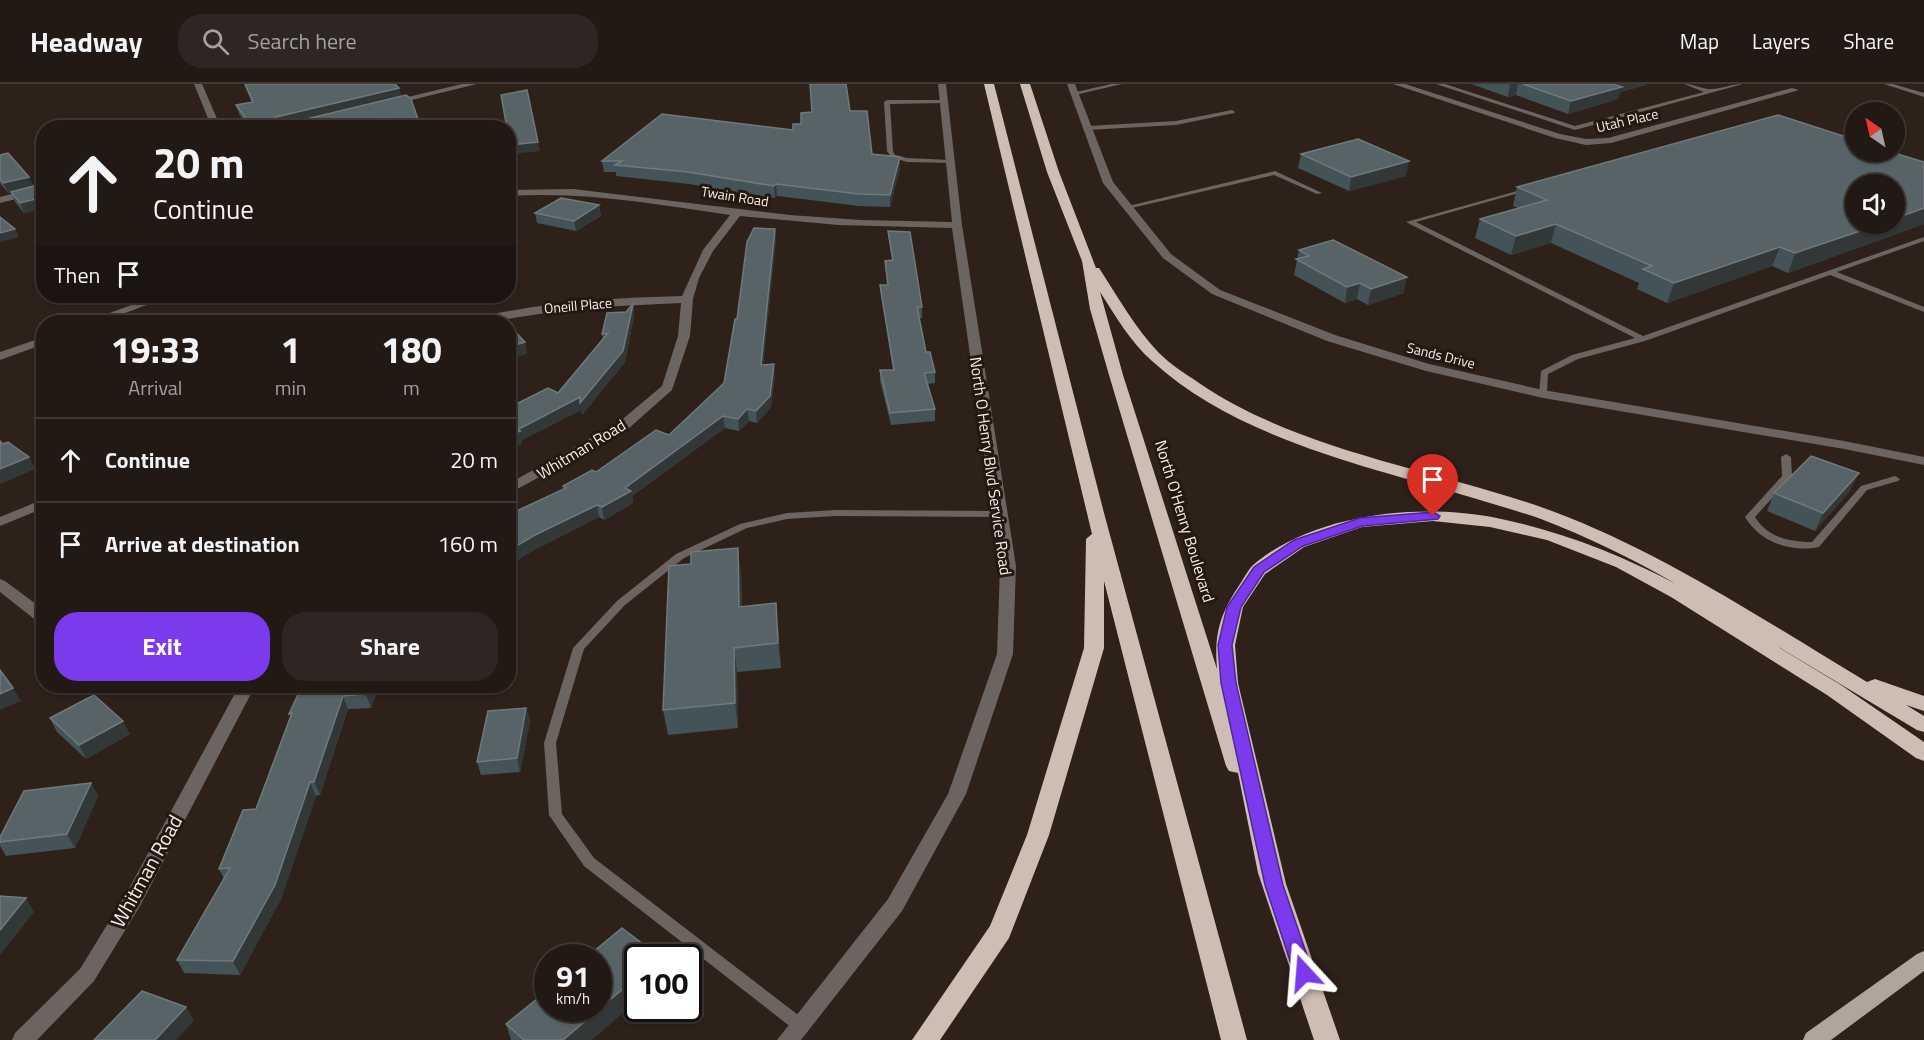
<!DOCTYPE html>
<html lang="en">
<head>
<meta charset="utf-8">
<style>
	body { margin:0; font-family:"Titillium Web",sans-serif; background:#2e2622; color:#f1f3f6; height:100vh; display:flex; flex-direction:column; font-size:22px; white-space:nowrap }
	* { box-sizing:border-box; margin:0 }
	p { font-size:20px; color:#a2a0a0 }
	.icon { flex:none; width:33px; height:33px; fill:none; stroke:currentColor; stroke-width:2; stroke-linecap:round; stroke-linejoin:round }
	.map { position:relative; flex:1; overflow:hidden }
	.drawer { position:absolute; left:36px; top:231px; width:480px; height:378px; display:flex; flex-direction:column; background:#221914; border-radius:24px; box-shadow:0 2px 4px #0004,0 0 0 2px #3f3834 }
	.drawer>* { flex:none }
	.banner { position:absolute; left:36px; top:36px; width:480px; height:183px; border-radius:24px; box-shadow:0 2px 4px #0004,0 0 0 2px #3f3834; background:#221914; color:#f1f3f6; overflow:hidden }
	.needle { width:39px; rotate:326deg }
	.buttons { position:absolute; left:1845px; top:18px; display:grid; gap:12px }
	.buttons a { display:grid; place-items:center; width:60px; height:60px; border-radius:50%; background:#221914; box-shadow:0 2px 4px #0004,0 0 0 2px #3f3834; font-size:30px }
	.speed { position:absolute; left:534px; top:860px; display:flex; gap:12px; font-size:30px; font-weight:700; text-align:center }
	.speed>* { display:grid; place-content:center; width:78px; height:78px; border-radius:50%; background:#221914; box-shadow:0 2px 4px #0004,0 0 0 2px #3f3834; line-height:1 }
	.speed small { font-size:15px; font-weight:400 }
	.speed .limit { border:3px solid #111; border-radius:9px; background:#fff; color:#111 }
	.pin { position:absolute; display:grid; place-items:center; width:51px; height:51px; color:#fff; margin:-62px -26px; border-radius:50% 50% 50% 0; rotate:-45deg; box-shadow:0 0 6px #0007 }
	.pin .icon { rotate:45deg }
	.me { position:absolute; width:66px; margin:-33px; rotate:341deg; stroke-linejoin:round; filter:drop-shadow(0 0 4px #0008) }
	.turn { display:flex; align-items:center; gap:21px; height:126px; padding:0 18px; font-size:27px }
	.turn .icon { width:78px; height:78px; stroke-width:2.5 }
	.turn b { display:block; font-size:42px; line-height:51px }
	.then { display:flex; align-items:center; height:57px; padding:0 18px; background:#0003; gap:12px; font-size:22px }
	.eta { display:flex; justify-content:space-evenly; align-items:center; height:102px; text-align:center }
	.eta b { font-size:36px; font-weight:700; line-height:42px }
	.button { display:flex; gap:12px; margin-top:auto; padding:12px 18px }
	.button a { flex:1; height:69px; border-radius:24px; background:#7c3aed; color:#fff; font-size:24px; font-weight:700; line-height:69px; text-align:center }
	.button a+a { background:#2e2622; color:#f1f3f6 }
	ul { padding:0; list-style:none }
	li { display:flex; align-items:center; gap:18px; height:84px; padding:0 18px; border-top:2px solid #3f3834 }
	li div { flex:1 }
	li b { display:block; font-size:22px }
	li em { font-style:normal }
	header { display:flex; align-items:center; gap:36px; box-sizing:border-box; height:84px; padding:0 30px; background:#221914; border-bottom:2px solid #3f3834 }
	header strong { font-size:28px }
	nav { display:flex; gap:33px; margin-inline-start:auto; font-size:21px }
	.search { width:420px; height:54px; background:#2e2622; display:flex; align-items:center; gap:15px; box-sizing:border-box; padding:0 21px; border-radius:24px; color:#a2a0a0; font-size:22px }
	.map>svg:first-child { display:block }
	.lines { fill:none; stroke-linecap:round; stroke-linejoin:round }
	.service { fill:#6b6460; fill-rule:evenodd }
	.minor { fill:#6b6460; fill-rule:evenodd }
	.tertiary { fill:#6b6460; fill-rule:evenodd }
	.primary { fill:#b1a49c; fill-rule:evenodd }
	.motorway { fill:#cebdb3; fill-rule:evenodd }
	.wall { fill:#445357 }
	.shaded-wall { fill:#323838 }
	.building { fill:#576367; stroke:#70797b; stroke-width:1.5 }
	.route { fill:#7c3aed; stroke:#51269a; stroke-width:1.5 }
	.labels { text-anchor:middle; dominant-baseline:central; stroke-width:6; stroke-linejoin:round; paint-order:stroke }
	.far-street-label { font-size:14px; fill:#f7eee9; stroke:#241811 }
	.street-label { font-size:16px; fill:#f7eee9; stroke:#241811 }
	.near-street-label { font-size:20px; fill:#f7eee9; stroke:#241811 }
</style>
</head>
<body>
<header>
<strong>Headway</strong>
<div class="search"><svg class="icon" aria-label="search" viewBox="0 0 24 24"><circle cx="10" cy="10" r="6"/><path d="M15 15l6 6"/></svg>Search here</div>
<nav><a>Map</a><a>Layers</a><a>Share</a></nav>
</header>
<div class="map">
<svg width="1924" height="956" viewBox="0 0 1924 956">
	<rect width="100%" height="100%" fill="#2d211a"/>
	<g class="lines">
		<path class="service" d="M1111 0H1122L1075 11 1072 9Z
			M1436 0H1445L1575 42 1704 8 1684 0C1694 0 1704 6 1713 5 1724 4 1732 0 1743 0L1575 46Z
			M1884 0H1893L1924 9V13Z
			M887 16H946L947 17 944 19 890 20 893 67 895 71 907 74 950 76 952 77V79L907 78 891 73 887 67 884 18Z
			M1232 26 1235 28 1234 29 1176 41 1088 46 1085 44 1088 42 1176 37Z
			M1275 87 1322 109 1317 110 1274 91 1127 125 1124 123Z
			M1528 104 1533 105 1416 138 1643 252 1924 153V157L1837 188 1924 223V228L1830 191 1645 257 1578 275 1548 290 1547 310 1546 312H1540L1539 310 1541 287 1572 271 1635 254 1406 138Z
			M1786 370 1791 373 1792 392 1755 433C1768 454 1790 458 1812 458L1861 402 1895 392 1900 395 1898 397 1867 406 1819 463C1790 469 1760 458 1745 433L1782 392 1781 373Z
			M835 426 1000 427 1005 430 1000 433 835 432 787 435 747 444 684 474 625 521 584 565 556 659 562 730 594 774 806 937 809 942 806 947 801 949 796 947 584 782 549 731 544 659 573 564 617 517 676 470 740 440 787 429Z"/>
		<path class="minor" d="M194 0H202L221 44H212Z
			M938 0H946L962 141 1016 482 1013 570 966 710 902 827 801 956H777L888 815 948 710 997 570 1000 482 952 144 838 141 740 132 713 167 699 194 693 215 690 252 672 306 628 345 508 410V400L618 339 662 302 678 252 681 219 579 224 486 238H466L468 236C538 218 610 214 682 212L703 166 730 131C656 120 584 107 508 112V106L573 105 790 131 861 136 952 138Z
			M1067 0H1075L1113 98 1171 170 1220 206 1335 251 1429 280 1543 306 1844 357 1924 373V381L1844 365 1543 314 1426 287 1327 257 1212 210 1163 174 1103 99Z
			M1393 0H1405L1560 50 1586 55 1608 54 1792 4 1799 6 1611 59 1586 61 1555 54Z
			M156 212H171L101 238H85Z
			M44 253V260L0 276V268Z
			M44 415V424L0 442V433Z
			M0 495 5 497 44 526V539L38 538 0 508Z
			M239 602H255L140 822 94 897 37 956H12L15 949 80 885 126 810Z"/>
		<path class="tertiary" d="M462 0H477L391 21 387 18Z
			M44 102V108L0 119V113Z"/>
		<path class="primary" d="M1924 867V887L1831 956H1803L1806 949 1917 870Z"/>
		<path class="motorway" d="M984 0H994L1104 429 1247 956H1221L1104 497V564L1049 751 1009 854 940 956H912L990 842 1027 751 1084 564 1086 455 1092 450Z
			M1020 0H1030L1059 88 1096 184H1099C1118 213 1135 244 1159 269 1171 281 1186 290 1199 299 1302 369 1437 385 1552 427 1664 469 1765 537 1867 598L1875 595 1924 612V627L1906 621 1924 632V648L1917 646 1755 549 1841 601 1924 658V677L1916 674 1827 611 1671 513 1616 483 1547 456 1490 443 1433 437 1362 443 1304 463 1265 490 1243 523 1235 561 1238 599 1286 800 1340 956H1314L1258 789 1238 689 1229 687 1226 682 1109 291 1090 225 1082 177 1047 88ZM1100 208C1115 231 1131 259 1152 277 1238 356 1371 383 1480 416 1500 422 1521 428 1541 435 1588 453 1633 475 1676 500 1617 469 1558 446 1492 433 1417 419 1313 430 1253 481 1248 486 1244 494 1240 500 1220 530 1214 549 1217 585L1123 291Z"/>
	</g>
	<path class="wall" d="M244 0H395L401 12 421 44H388L387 42 381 44H249L239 30 236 21 252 19Z
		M1471 0H1646V1L1620 8 1618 15 1568 30 1516 11 1508 13Z
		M850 27 872 70 900 84 890 123 859 122 777 112 775 114 689 100 616 92V88H604L602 77 793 46 801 40Z
		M1301 70 1406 92 1349 107 1298 84Z
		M0 71 29 93 33 102 44 109V124L24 129 15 118 11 108 8 109 0 99Z
		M1924 78V140L1788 189 1772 182 1667 219 1637 205 1639 199 1551 159 1511 171 1475 154 1480 135 1518 124 1513 122 1517 103Z
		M599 121 601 132 576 147 537 139 535 129Z
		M775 145 776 155 763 281 775 292 771 323 757 339 749 337 739 347 725 344 632 412 633 419 604 436 599 433 538 464 564 405 563 402 596 388 669 351 724 299 737 235Z
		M888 147 922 223V234H919L926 268 935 288V299L928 300 935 325V337L891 341 880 297V286H893L881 212 880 201H887L885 177 892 176 889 158Z
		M1299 166 1404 209 1368 221 1357 215 1345 219 1294 191Z
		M633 220 634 231 625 278 582 331 581 326 522 356V359L508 366V324L558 309 603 256 602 250 626 228Z
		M1850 407 1815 447 1767 427 1774 409Z
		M741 488 742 523 778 544 781 584 737 588 738 644 668 651 663 626Z
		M302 602H379L371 624 348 625 320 711 316 712 281 815 240 891 184 889 177 876 224 795 219 785 256 725 291 633 289 630Z
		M526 624 530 637 520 688 481 691 477 678Z
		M50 634 130 650 86 675 57 648Z
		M91 699 98 712 75 764 6 772 0 762V753Z
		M506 940 592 956H511Z"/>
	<path class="shaded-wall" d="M1510 0H1518L1516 11 1508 13Z
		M1610 0H1646V1L1620 8 1618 15 1568 30 1571 17Z
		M399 4 401 12 277 44 274 36 276 33Z
		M385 34 387 42 381 44H340Z
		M538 58 540 67 512 70 510 61Z
		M900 73V84L890 123V111Z
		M1409 77 1406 92 1349 107 1351 93Z
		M29 93 33 102 8 109 3 99Z
		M776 100 777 112 775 114 774 102Z
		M44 113V124L24 129 20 119Z
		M599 121 601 132 576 147 574 137Z
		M1924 124V140L1788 189 1795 169 1881 140H1894V135Z
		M1556 140 1551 159 1511 171 1516 152Z
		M15 145 19 153 0 158V149Z
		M775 145 776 155 762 292 761 281Z
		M1780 163 1772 182 1667 219 1674 199Z
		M1407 193 1404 209 1368 221 1371 205Z
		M1360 199 1357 215 1345 219 1347 203Z
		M633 220 634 231 625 278 582 331 581 326 522 356V359L508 366V352L517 346 580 313Z
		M525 258 527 270 508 275V263Z
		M774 280 775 292 771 323 757 339 756 327Z
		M747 325 749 337 739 347 738 335Z
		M723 332 725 344 632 412 633 419 604 436 602 423 625 404Z
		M29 373 35 385 0 400V385Z
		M1859 389 1850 407 1815 447 1823 429Z
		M597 421 599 433 538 464 508 482V467L535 451Z
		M738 464 741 488 742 547 739 523Z
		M776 519 778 544 781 584 778 559Z
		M734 564 737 588 738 644 735 619Z
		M369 602H379L371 624 366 610Z
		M13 604 21 617 0 626V610Z
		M343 612 348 625 320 711 314 698Z
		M526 624 530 637 520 688 517 674Z
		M123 637 130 650 86 675 79 661Z
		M310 698 316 712 281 815 240 891 233 877Z
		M91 699 98 712 75 764 67 750Z
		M26 814 34 828 0 871V846Z
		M638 892V916L592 956H563Z
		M186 923 194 937 176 956H155Z"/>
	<path class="building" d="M245 0H395L399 4 276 33 274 36 294 38 406 11 411 15 421 44H388L385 34 340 44H253L236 21 253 18Z
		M810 0H846L850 27H867L872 70 900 73 890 111 859 110 776 100 774 102 688 88 615 81 622 77H602L662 30 793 46V40H801V29L812 28Z
		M1523 0H1613L1622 3 1571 17Z
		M527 6 538 58 510 61 508 53V44H507L501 11Z
		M1778 31 1856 56V68H1891L1924 78V124L1894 135V100H1856V140H1881L1795 169 1780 163 1674 199 1643 185 1652 182 1556 140 1516 152 1480 135 1547 116 1517 103Z
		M1358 55 1409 77 1351 93 1301 70Z
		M8 69 29 93 3 99 0 95V71Z
		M37 101 44 109V113L20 119 11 108Z
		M561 114 599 121 574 137 535 129Z
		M0 133 15 145 0 149Z
		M754 144 775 145 761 281 774 280 770 312 756 327 747 325 738 335 723 332 625 404 631 407 602 423 597 421 535 451 508 467V431L566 404 563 402 592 386 596 388 656 346 669 351 724 299 735 235H737L747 158Z
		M888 147 910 148 922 223H917L926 268H930L935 288 924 289 935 325 890 329 880 286H894L880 201H888L885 177 893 176Z
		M1333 156 1407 193 1371 205 1360 199 1347 203 1296 175 1309 172 1299 166Z
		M633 220 623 267 580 319V313L517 346 520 347 508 352V324L548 304 558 309 608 249 602 250 607 229 626 228Z
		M508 241H509L525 258 508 263Z
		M0 357 3 360 8 358 29 373 0 385Z
		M1811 372 1859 389 1823 429 1774 409Z
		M738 464 739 523 776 519 778 559 734 564 735 619 663 626 669 482 691 480V468Z
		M0 586 13 604 0 610Z
		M302 602H369L366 610 343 612 314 698H310L275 801 233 877 177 876 230 784 219 785 243 726 256 725 292 629 289 630Z
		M94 611 123 637 79 661 50 634Z
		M526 624 517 674 477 678 488 627Z
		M91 699 67 750 0 758V753L24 707Z
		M0 812 26 814 0 846Z
		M622 844 660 873H638V892L563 956H524L506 940 548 906V924H598V873H587Z
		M142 907 186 923 155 956H94Z"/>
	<path class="route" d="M1433 428 1440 432 1438 435 1362 442 1303 462 1264 488 1241 523 1232 561 1236 599 1283 801 1313 889 1311 895 1304 897 1297 895 1294 889 1265 801 1221 599 1218 561 1227 523 1254 483 1294 456 1360 434Z"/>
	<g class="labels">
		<g class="far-street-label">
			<text transform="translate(1627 36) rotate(-13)">Utah Place</text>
			<text transform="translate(735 112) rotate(9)">Twain Road</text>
			<text transform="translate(578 221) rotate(-5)">Oneill Place</text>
			<text transform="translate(1441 271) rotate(14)">Sands Drive</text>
		</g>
		<g class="street-label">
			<text transform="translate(581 365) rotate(-31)">Whitman Road</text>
			<text transform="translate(991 382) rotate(82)">North O Henry Blvd Service Road</text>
			<text transform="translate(1185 437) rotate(73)">North O'Henry Boulevard</text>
		</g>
		<g class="near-street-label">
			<text transform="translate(146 787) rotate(-61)">Whitman Road</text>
		</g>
	</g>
</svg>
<div class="buttons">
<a><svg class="needle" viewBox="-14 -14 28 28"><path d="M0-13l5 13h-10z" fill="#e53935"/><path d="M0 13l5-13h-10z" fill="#a2a0a0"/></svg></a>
<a><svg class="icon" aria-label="sound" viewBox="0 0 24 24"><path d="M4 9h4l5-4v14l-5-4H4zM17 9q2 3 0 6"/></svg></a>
</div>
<div class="speed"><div>91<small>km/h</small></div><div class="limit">100</div></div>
<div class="pin" style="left:1433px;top:432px;background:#d93025"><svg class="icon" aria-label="arrive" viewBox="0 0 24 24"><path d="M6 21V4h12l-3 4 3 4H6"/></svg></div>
<svg class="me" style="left:1304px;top:889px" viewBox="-20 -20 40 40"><path d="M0-17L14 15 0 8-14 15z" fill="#7c3aed" stroke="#fff" stroke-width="4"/></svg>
<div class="banner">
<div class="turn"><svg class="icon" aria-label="ahead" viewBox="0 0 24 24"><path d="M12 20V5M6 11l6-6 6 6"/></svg><div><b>20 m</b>Continue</div></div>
<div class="then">Then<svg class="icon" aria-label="arrive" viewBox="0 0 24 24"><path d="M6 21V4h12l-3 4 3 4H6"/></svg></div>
</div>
<section class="drawer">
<div class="eta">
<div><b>19:33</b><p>Arrival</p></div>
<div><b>1</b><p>min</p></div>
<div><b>180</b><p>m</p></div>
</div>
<ul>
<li><svg class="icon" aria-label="ahead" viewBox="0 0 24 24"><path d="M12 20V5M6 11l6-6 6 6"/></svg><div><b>Continue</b></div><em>20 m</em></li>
<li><svg class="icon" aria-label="arrive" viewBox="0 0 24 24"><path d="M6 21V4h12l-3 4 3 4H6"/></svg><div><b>Arrive at destination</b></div><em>160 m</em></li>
</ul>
<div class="button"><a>Exit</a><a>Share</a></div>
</section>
</div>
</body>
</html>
